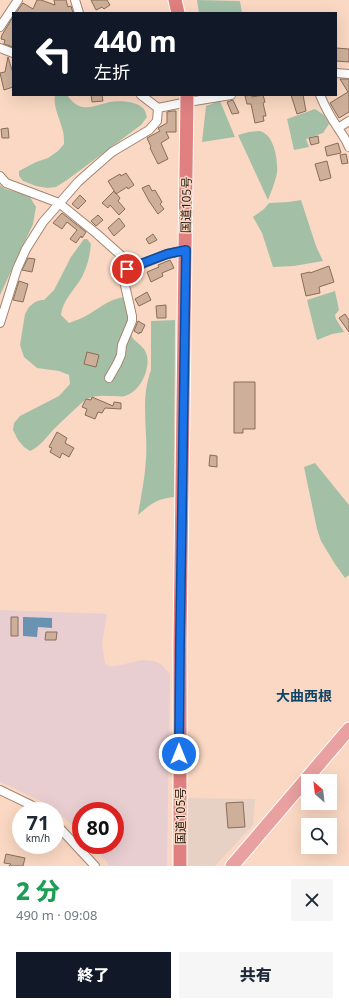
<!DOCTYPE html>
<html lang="ja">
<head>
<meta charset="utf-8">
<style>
	body { margin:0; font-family:"Noto Sans","Noto Sans JP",sans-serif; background:#f6f6f7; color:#1f2937; height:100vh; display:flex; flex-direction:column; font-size:15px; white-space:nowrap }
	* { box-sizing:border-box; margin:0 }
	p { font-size:13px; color:#747a83 }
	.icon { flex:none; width:22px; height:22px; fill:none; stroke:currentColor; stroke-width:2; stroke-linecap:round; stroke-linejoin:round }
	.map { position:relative; height:866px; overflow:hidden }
	.side { display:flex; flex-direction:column; background:#fff; flex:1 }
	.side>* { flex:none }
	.banner { position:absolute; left:12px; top:12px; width:325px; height:84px; border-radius:0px; box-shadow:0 4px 16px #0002; background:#111827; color:#fff; overflow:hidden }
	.needle { width:26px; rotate:332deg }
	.controls { position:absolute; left:301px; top:774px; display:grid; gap:8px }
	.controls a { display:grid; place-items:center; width:36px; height:36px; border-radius:0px; background:#fff; box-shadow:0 4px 16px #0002; font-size:20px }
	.speed { position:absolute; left:12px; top:802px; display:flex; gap:8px; font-size:20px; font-weight:700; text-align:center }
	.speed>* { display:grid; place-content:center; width:52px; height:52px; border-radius:50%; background:#fff; box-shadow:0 4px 16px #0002; line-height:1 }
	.speed small { font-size:10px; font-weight:400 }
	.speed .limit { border:6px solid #d22; background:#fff; color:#111 }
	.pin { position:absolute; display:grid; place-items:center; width:34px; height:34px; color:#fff; margin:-17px; border:2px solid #fff; border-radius:50%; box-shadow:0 1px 4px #0007 }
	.me { position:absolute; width:44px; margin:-22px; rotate:0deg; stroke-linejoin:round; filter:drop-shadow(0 0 3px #0008) }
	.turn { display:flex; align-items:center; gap:14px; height:84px; padding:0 16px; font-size:18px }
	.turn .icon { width:52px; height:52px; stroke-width:2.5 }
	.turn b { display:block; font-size:28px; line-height:34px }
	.round { display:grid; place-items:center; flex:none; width:42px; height:42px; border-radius:0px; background:#f6f6f7 }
	.head { display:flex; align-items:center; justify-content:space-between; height:68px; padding:0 16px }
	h1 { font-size:24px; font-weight:800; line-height:30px; color:#1e9e55 }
	.cta { display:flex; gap:8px; margin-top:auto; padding:8px 16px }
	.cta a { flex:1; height:46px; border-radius:0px; background:#111827; color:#fff; font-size:16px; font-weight:800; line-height:46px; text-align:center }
	.cta a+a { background:#f6f6f7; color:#1f2937 }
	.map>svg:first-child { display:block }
	.commercial { fill:#e7d1c4 }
	.education { fill:#e9ced1 }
	.green { fill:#a3c0a7 }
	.water { fill:#6993b0 }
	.building { fill:#ceb09a; stroke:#886d58 }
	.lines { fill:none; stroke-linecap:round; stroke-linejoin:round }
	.minor-casing { stroke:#a48572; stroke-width:10 }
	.primary-casing { stroke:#fff; stroke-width:15 }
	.trunk-casing { stroke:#fff; stroke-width:15 }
	.minor { stroke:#fff; stroke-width:8 }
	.primary { stroke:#e8a0a0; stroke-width:13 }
	.trunk { stroke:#e08080; stroke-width:13 }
	.route-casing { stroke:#114b97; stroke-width:10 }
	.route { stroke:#1a73e8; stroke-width:7 }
	.labels { text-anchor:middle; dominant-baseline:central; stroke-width:3; stroke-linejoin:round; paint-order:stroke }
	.street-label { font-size:12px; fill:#2c2019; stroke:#fad8c3 }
	.quarter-label { font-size:14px; font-weight:bold; fill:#0d4567; stroke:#fad8c3 }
</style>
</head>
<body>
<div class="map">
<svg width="349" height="866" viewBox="0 0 349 866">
	<rect width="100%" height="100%" fill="#fad8c3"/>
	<path class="commercial" d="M188 798 255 799 253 825 215 866H184Z"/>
	<path class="education" d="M0 610 107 614 102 644 105 664 110 666H116L142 660 154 661 162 665 170 674 167 866H109L106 861 93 845H115V811H81V833L60 814 45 803 0 782Z"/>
	<path class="green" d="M197 0 240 1 242 13H199Z
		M55 95H67C70 99 74 104 79 106 88 110 100 104 110 102 119 100 141 101 145 111 146 113 146 115 147 117L141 125 67 180 56 187 47 188 36 186 23 181 19 176V171L36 162 48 158 58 151 64 144C64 139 64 133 62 128 59 117 53 106 55 95Z
		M220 101 235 137 202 142 206 106Z
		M315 109 324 115 329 124 323 133 306 139 309 147 294 150 287 119Z
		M259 131C261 131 263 132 264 133 275 139 278 162 277 173 275 183 271 192 268 200L238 135 249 132Z
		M0 185 5 189 20 193 30 197 36 207 33 224 0 295Z
		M301 200 316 246 323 261 294 266 273 267 262 233 253 217 264 209 269 203 288 202Z
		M84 239H87L91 244C90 256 87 267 82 277 74 291 63 299 61 315L69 323C74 321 80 319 84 317 99 309 108 299 125 297L132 337C137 344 145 346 147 356 150 370 140 392 125 396 122 397 118 396 115 396 104 396 95 394 85 400 75 409 65 418 55 428 47 436 41 446 30 451L24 447 18 440 13 430 14 423 20 416 59 396 70 384 69 375 59 371 37 368 24 357 20 345 25 314 29 307 35 302 41 300H44L54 290 71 257Z
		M335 291 339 310 335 315 336 319 344 332 332 334 317 340 307 300Z
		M175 320 174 497C156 499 151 504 138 515 141 496 145 478 146 459 148 428 140 400 151 370V321Z
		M315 463 349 505V575L345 578 335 564 321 541 317 529 304 467Z"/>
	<path class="water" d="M23 617 52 618V628L38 627 37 637 23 636Z"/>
	<path class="building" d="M37 0H41L55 5 54 0H66L68 7 71 6 73 13H16L23 3 33 9Z
		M91 0H107L110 5 104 9 102 7 96 10Z
		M13 17V47L4 44 5 40 1 39 2 35Z
		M336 48 349 49V62L336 61Z
		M8 57 13 73V87L4 90 0 73 5 72Z
		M340 79H349V112L339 118 330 103 348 92Z
		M91 95H102L103 101 92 102Z
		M251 95 252 97 263 95 265 102 263 103 266 116H263L264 121 255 123 251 104H247L245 96Z
		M291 95H303L306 111 297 114Z
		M233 100 239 113 232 114 227 102Z
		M172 111H176V132H166L169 138 161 143 168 159 158 164 150 148 151 147 147 138 160 131 158 128 167 123V112Z
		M8 128 9 138H2L1 129Z
		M318 136 319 143 311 145 309 138Z
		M338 143 341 153 327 156 325 147Z
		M346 154 348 163 342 164 340 155Z
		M327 161 331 178 320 181 315 164Z
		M126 173 134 185 128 189 127 187 116 194 108 181 120 174 121 176Z
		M149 185 152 191 155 190 162 202 160 204 164 209 158 214 149 201 142 188Z
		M114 191 120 198 118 201 125 209 119 215 110 205 108 208 102 203Z
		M80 195 86 201 78 209 72 204Z
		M62 213 86 232 82 238 81 236 76 243 70 239 77 230 67 222 62 229 53 223Z
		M98 215 103 220 96 226 91 221Z
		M119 218 125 226 114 236 108 228Z
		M153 234 157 240 149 244 146 239Z
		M28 258 35 259 32 272 22 270Z
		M170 260 174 268 162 273 163 276 151 282 147 272 159 267 158 265Z
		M329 266 334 282 319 287 320 293 306 296 301 274 310 272V273Z
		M19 281 28 284 23 302 13 300Z
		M147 292 151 300 139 306 135 299Z
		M166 305V318H157L156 306Z
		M345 314 349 320V332L339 318Z
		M138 321 145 325 141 333 140 332 139 334 134 331Z
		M87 352 99 355 96 367 84 364Z
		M234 382H255V429H243V433H234Z
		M92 397 113 406 114 402 121 403V409L105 408 102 413 98 412 95 419 85 415 87 409 82 407 86 399 91 400Z
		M57 432 67 438 65 443 74 448 69 457 62 453 60 458 50 452 52 448 49 447Z
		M210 455 217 456V467L209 466Z
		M11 617H18V636H11Z
		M46 632H57L56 640H45Z
		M243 802 245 827 228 828 226 803Z
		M6 854 25 858 23 866H9L11 864 4 863Z"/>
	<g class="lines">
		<defs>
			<path id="minor" d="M75 0 79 13
				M0 27 18 0
				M0 48 13 53
				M336 73 349 74
				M141 95 158 108
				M320 95C325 107 331 118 338 128 343 136 346 139 349 147
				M338 128 349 121
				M0 176 6 183 59 203 97 234 125 259 127 266 124 281 132 316V321L122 345 121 355 117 364 109 378
				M127 270 167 254 186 250
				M0 323 17 269 26 249 43 222 78 182 88 173 112 152 149 130 157 121 158 108 188 102 231 95
				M0 790 31 805 41 811
				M55 823 95 866"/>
			<path id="primary" d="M232 866 349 729"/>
			<path id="trunk" d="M175 0 178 13
				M180 866V641L187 95"/>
		</defs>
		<use href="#minor" class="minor-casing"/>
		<use href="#primary" class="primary-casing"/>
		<use href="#trunk" class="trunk-casing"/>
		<use href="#minor" class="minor"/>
		<use href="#primary" class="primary"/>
		<use href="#trunk" class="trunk"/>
	</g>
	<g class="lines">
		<defs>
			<path id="route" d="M127 269 167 254 186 250 180 641 179 754"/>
		</defs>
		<use href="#route" class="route-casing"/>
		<use href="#route" class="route"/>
	</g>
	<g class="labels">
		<g class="street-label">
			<text transform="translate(186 205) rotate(-89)">国道105号</text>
			<text transform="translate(180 816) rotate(-90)">国道105号</text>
		</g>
		<g class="quarter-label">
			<text x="304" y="695">大曲西根</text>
		</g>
	</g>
</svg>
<div class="controls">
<a><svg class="needle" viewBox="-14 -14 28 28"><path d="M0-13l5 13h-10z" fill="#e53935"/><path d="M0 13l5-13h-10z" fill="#747a83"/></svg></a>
<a><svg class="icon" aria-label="search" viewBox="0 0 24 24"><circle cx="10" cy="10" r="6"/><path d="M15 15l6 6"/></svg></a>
</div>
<div class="speed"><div>71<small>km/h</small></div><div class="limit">80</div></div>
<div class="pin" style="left:127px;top:269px;background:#d93025"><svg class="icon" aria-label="arrive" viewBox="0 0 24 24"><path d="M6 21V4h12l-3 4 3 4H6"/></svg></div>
<svg class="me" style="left:179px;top:754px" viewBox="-20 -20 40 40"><circle r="17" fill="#1a73e8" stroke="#fff" stroke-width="3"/><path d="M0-11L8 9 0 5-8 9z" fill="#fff"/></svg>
<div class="banner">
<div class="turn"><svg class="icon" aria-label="left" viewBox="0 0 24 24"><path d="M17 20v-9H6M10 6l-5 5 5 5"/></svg><div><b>440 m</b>左折</div></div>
</div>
</div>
<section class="side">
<div class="head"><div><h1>2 分</h1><p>490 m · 09:08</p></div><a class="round"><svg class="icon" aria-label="close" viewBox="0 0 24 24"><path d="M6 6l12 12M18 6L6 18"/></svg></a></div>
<div class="cta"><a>終了</a><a>共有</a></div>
</section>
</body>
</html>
